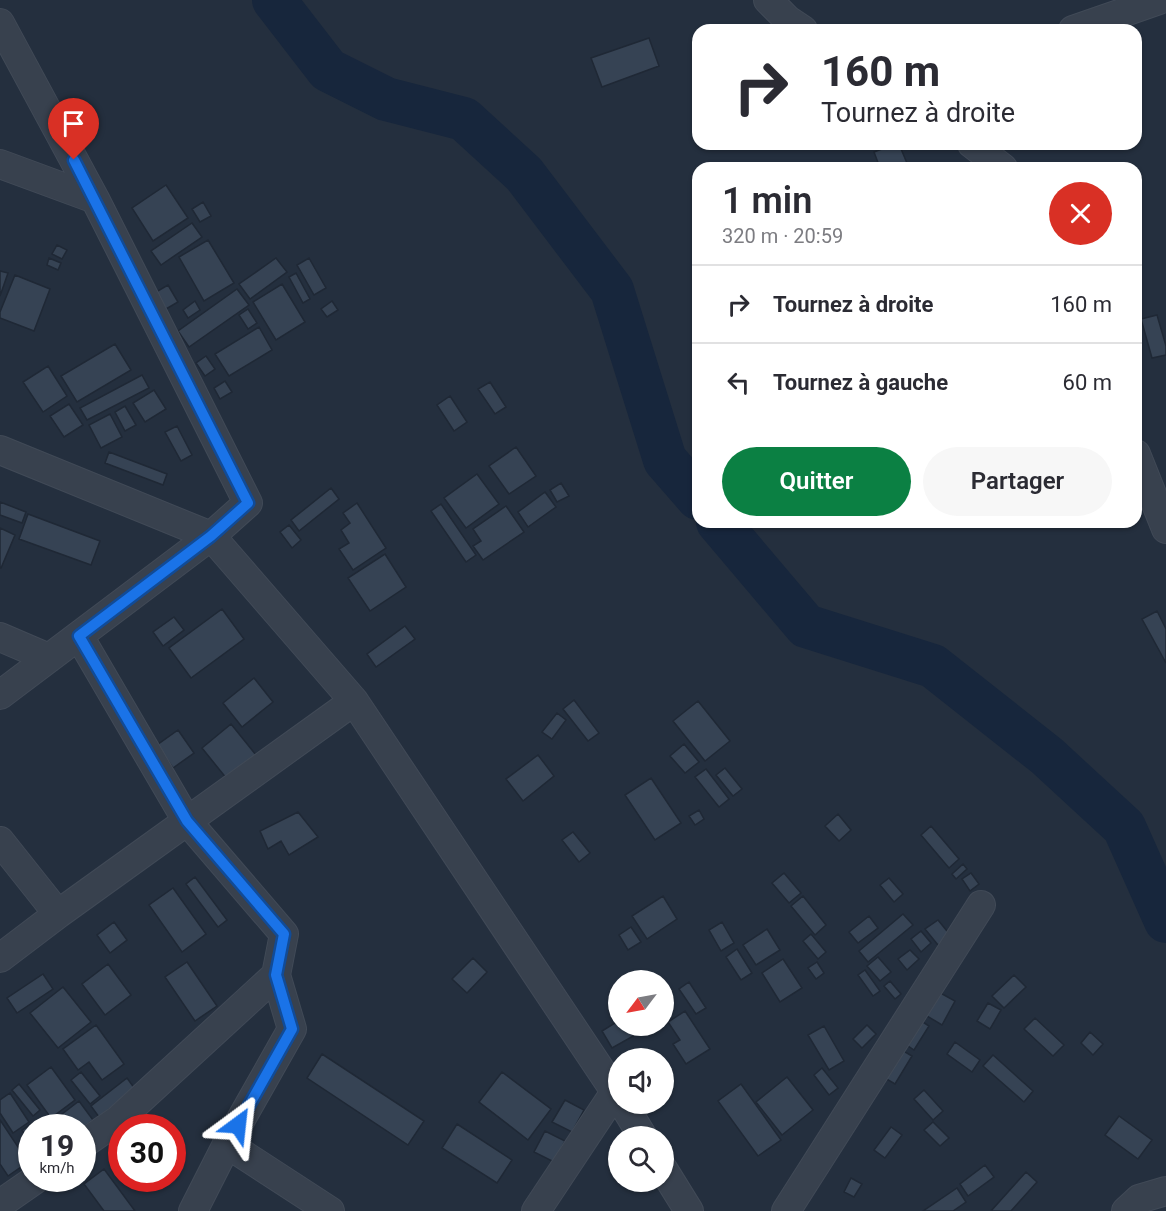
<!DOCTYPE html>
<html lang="fr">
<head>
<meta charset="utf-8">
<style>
	body { margin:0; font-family:Roboto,sans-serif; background:#f7f7f7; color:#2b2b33; height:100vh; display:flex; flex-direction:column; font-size:22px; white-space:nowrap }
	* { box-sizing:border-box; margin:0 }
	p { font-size:20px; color:#7c7c81 }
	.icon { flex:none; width:33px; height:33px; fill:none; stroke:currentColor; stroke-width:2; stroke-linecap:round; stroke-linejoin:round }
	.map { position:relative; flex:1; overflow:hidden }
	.side { position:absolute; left:692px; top:162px; width:450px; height:366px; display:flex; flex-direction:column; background:#fff; border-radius:18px; box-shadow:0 2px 4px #0004 }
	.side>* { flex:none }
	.top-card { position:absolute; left:692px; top:24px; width:450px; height:126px; border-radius:18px; box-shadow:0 2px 4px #0004; background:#fff; color:#2b2b33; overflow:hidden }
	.needle { width:39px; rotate:238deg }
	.fabs { position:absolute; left:608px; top:970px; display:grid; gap:12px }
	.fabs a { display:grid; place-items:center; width:66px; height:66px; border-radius:50%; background:#fff; box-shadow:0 2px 4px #0004; font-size:30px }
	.speed { position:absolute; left:18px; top:1114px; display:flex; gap:12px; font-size:30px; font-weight:700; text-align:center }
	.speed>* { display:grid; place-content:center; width:78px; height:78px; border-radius:50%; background:#fff; box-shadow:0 2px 4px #0004; line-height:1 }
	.speed small { font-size:15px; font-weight:400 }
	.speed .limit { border:9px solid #d22; background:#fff; color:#111 }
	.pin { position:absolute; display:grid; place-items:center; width:51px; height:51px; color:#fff; margin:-62px -26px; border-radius:50% 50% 50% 0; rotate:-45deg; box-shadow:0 0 6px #0007 }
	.pin .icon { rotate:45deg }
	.me { position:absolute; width:66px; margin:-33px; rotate:30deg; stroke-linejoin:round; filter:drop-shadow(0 0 4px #0008) }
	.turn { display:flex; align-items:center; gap:21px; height:126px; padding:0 30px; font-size:27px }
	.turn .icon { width:78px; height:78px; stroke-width:2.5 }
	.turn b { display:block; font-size:42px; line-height:51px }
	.round { display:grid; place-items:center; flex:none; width:63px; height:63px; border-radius:32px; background:#f7f7f7 }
	.headline { display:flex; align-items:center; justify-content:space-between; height:102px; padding:0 30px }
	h1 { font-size:36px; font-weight:600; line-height:45px }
	.cta { display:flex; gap:12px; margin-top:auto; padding:12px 30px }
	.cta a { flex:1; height:69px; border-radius:36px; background:#0b8043; color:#fff; font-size:24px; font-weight:600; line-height:69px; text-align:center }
	.cta a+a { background:#f7f7f7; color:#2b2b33 }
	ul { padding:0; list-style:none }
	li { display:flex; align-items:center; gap:18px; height:78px; padding:0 30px; border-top:2px solid #e1e1e2 }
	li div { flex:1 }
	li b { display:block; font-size:22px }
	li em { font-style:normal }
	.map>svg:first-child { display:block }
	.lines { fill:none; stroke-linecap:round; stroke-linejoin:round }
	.river { stroke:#17263c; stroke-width:44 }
	.building { fill:#364354; stroke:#1f2835; stroke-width:1.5 }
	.street-casing { stroke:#414a57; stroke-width:30 }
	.street { stroke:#38414e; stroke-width:28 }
	.route-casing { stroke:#114b97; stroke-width:15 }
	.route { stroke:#1a73e8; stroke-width:10 }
</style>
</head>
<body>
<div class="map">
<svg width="1166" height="1211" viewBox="0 0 1166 1211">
	<rect width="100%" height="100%" fill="#242f3e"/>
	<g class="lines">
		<path class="river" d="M274 0 328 70 386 99 464 119 524 174 612 290 665 460 698 498
			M718 522 806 626 933 666 1047 756 1124 827 1166 921"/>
	</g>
	<path class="building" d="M649 38 659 66 602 87 591 58Z
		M895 144H899L909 168H880L874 152Z
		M166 185 188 218 153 241 132 208Z
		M203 202 211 216 200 222 192 209Z
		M192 223 202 237 161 265 151 251Z
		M208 240 234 283 204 301 179 257Z
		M57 245 67 250 62 259 52 254Z
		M49 258 61 263 58 270 47 265Z
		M276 258 287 272 250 299 239 284Z
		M309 258 326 288 314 295 297 265Z
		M0 271 8 273 0 296Z
		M296 273 310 299 303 303 289 277Z
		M15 275 50 289 34 331 0 318V312Z
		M282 284 305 322 276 340 253 302Z
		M168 285 178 302 166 309 156 292Z
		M237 289 249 305 189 347 178 331Z
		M195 301 200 310 188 318 183 310Z
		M332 301 338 310 327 317 321 309Z
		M248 309 257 323 248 329 239 315Z
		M1157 315 1166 346V355L1152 358 1141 319Z
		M259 327 272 350 229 376 215 354Z
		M115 344 131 370 77 402 61 376Z
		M206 356 215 369 205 376 196 363Z
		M48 366 67 396 43 412 23 382Z
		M142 375 149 388 87 420 80 408Z
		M225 381 232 392 220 399 214 388Z
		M490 382 506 407 495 414 478 389Z
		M154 390 166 409 145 422 133 403Z
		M450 396 467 422 454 431 437 405Z
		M69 404 83 425 64 437 50 416Z
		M125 406 136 425 125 431 115 412Z
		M110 414 122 437 101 448 89 425Z
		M177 426 192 455 181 461 165 432Z
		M516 447 536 476 509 494 489 466Z
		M109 452 167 474 163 485 105 463Z
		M477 474 499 504 466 528 444 498Z
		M561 483 569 496 557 502 550 490Z
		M331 488 339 499 299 531 291 520Z
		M545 492 556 507 528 527 518 512Z
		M0 502 26 512 22 523 0 515Z
		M357 503 386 548 353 570 339 549 349 543 341 530 350 523 343 513Z
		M441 504 476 555 466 562 431 511Z
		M506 506 524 532 483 560 473 546 481 541 473 529Z
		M28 514 100 541 91 565 19 539Z
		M289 525 301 540 292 548 280 532Z
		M0 528 15 535 1 568H0Z
		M385 554 406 587 370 611 348 578Z
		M222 609 244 639 191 678 169 648Z
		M1157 611 1166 629V663L1142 619Z
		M174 617 184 630 163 646 153 632Z
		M405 626 415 639 376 667 367 654Z
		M254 678 273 702 242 727 223 703Z
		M574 700 599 733 588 741 563 709Z
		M698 701 730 741 705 761 673 721Z
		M557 713 566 720 552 739 542 732Z
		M231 724 256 755 227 779 202 748Z
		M178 730 194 753 173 768 157 745Z
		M684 744 699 762 685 773 670 756Z
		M538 755 554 776 523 801 506 779Z
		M725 768 742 789 733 796 716 775Z
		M706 769 729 799 719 807 695 777Z
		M651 778 681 823 655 840 625 795Z
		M699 810 704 819 695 825 689 816Z
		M298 812 318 837 289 855 281 841 268 849 260 831Z
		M838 814 851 830 839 841 825 826Z
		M931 826 959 859 949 868 921 835Z
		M573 832 590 853 579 862 562 840Z
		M963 864 967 869 956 879 952 874Z
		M784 873 801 893 789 903 772 883Z
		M971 873 979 884 970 891 962 879Z
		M195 877 227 920 218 927 186 884Z
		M889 878 903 894 894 902 880 885Z
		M173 888 206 934 182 952 149 905Z
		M663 896 677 919 647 939 632 916Z
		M803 896 826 925 815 935 791 906Z
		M903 914 913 925 868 962 859 951Z
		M869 916 878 928 858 943 849 932Z
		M938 920 951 936 938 945 925 929Z
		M114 922 127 940 110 953 97 935Z
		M722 922 734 943 721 951 709 930Z
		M631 927 641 942 628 950 619 935Z
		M767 929 780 950 756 965 743 945Z
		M921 931 931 943 921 952 911 939Z
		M811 934 826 952 818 959 803 941Z
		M737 949 752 973 741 980 726 957Z
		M910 950 919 959 907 970 898 959Z
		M878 957 891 972 880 981 867 966Z
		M473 958 487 972 467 993 452 979Z
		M783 959 802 988 780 1002 762 973Z
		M187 962 217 1006 195 1021 165 977Z
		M817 962 824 973 816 979 808 968Z
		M108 964 131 995 105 1015 82 984Z
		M865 970 880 991 873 996 858 975Z
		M43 974 53 989 17 1013 7 998Z
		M1014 975 1026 987 1004 1008 992 996Z
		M890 981 901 994 895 999 884 986Z
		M689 982 706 1008 696 1014 679 989Z
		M63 987 91 1022 58 1048 30 1013Z
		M935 990 955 1001 942 1025 922 1013Z
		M988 1003 1001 1010 990 1029 977 1021Z
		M685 1011 710 1049 686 1064 673 1044 680 1040 668 1022Z
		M912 1015 929 1026 914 1050 898 1039Z
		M1035 1018 1064 1045 1053 1056 1024 1029Z
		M618 1021V1026H632L637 1034 612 1048 602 1031Z
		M96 1025 124 1064 102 1080 89 1062 78 1070 63 1049Z
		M867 1025 876 1034 862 1048 853 1039Z
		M824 1026 844 1061 829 1070 808 1035Z
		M1090 1032 1103 1044 1093 1055 1081 1043Z
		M955 1042 980 1060 972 1072 947 1054Z
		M895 1046 912 1056 895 1084 878 1074Z
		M322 1054 424 1121 408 1145 307 1078Z
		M993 1055 1033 1091 1024 1102 983 1066Z
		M663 1064 673 1080 663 1086Z
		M51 1067 75 1100 51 1118 27 1085Z
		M822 1068 838 1088 829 1095 814 1075Z
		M81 1072 100 1096 90 1104 71 1080Z
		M502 1072 551 1109 528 1140 479 1102Z
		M787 1077 813 1110 782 1135 756 1102Z
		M127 1078 135 1089 99 1117 91 1106Z
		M19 1084 40 1110 33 1116 12 1090Z
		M741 1084 781 1140 758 1156 718 1101Z
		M924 1090 943 1111 933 1120 914 1099Z
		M10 1093 29 1122 13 1133 0 1113V1100Z
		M565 1100 584 1110 572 1132 552 1122Z
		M79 1101 93 1120 82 1128H44Z
		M1119 1116 1152 1140 1138 1159 1105 1135Z
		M0 1120 28 1162 8 1176 0 1164Z
		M933 1122 949 1138 940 1146 924 1130Z
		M33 1123 36 1128H32V1143L22 1130Z
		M457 1124 512 1160 497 1183 442 1148Z
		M891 1127 902 1135 885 1158 874 1150Z
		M545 1131 565 1141 554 1162 534 1152Z
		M985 1165 994 1177 968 1196 960 1184Z
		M104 1169 135 1211H104L84 1184Z
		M1026 1172 1037 1182 1011 1211H991Z
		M851 1178 862 1184 854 1197 844 1192Z
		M957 1188 966 1202 953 1211H923Z"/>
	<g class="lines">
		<defs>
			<path id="street" d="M768 0 788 20 803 30
				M0 23 95 199 248 503 211 536 0 695
				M1073 30 1159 0
				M972 144 1003 168
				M0 164 95 199
				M0 450 211 536 354 701 618 1096
				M1136 454 1166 529
				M79 636 187 821 284 934 276 975 292 1029 227 1144 193 1211
				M0 637 49 658
				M0 841 58 914
				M0 958 58 914 354 701
				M623 1104 643 1137
				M227 1144 330 1211
				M82 1145 118 1120 276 975
				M663 1169 689 1211
				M0 1204 36 1179
				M536 1211 615 1092
				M786 1211 981 905
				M1126 1211 1139 1199 1166 1191"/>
		</defs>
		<use href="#street" class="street-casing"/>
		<use href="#street" class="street"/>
	</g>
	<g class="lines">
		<defs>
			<path id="route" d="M74 160 248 503 211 536 79 636 187 821 284 934 276 975 292 1029 238 1125"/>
		</defs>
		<use href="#route" class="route-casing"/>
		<use href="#route" class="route"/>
	</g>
</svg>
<div class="fabs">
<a><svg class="needle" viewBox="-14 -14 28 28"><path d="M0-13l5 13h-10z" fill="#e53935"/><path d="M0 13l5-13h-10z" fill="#7c7c81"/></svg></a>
<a><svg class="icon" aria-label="sound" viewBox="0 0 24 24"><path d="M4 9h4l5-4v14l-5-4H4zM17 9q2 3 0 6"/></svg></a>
<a><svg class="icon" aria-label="search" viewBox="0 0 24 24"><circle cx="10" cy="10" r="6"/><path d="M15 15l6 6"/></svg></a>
</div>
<div class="speed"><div>19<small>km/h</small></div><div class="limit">30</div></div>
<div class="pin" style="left:74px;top:160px;background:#d93025"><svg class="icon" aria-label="arrive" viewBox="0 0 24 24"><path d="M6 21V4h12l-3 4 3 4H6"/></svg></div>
<svg class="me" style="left:238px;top:1125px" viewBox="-20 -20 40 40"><path d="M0-17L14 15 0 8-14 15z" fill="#1a73e8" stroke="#fff" stroke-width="4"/></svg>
<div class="top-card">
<div class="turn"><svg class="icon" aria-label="right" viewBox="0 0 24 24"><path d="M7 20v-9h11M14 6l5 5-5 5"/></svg><div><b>160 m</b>Tournez à droite</div></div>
</div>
<section class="side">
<div class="headline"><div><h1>1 min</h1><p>320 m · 20:59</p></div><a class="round" style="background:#d93025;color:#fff"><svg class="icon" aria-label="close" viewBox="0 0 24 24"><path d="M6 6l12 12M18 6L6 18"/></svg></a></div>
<ul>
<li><svg class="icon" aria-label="right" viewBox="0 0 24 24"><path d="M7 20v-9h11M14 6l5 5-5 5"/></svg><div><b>Tournez à droite</b></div><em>160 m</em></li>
<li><svg class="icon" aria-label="left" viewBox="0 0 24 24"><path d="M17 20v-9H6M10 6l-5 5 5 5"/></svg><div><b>Tournez à gauche</b></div><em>60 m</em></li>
</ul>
<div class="cta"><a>Quitter</a><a>Partager</a></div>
</section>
</div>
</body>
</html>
